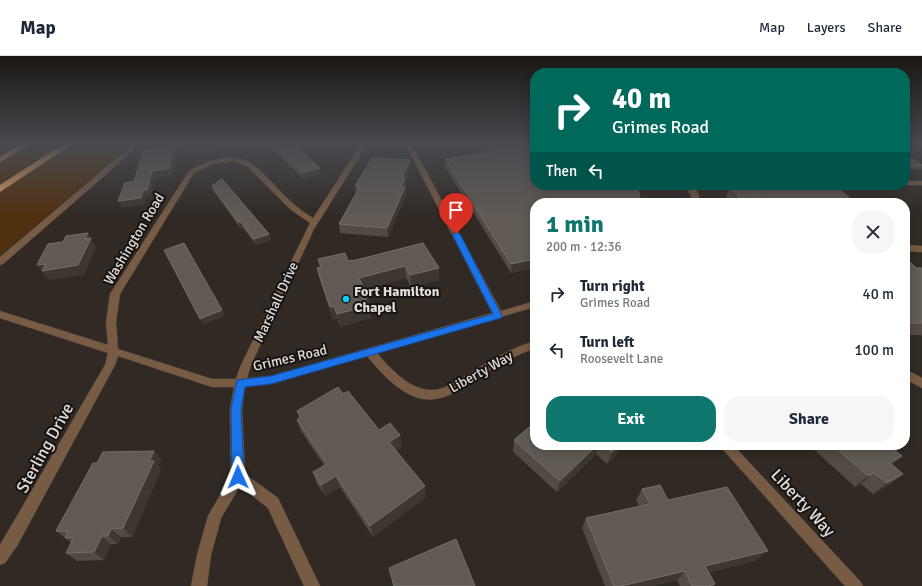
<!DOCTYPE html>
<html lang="en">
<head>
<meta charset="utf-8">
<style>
	body { margin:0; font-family:Signika,sans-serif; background:#f6f6f7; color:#1f2937; height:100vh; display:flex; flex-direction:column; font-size:15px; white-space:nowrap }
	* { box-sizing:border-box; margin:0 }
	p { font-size:13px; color:#747a83 }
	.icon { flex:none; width:22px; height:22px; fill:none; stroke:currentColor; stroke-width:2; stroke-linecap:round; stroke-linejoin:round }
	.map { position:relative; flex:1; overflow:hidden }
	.panel { position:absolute; left:530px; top:142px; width:380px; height:252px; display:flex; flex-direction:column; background:#fff; border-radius:16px; box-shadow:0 2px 10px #0003 }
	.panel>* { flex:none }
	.hud { position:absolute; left:530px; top:12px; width:380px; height:122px; border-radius:16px; box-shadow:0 2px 10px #0003; background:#00695c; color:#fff; overflow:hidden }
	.pin { position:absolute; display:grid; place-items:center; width:34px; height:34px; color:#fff; margin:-41px -17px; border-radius:50% 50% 50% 0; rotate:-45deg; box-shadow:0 0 4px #0007 }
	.pin .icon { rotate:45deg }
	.me { position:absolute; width:44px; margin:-22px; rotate:359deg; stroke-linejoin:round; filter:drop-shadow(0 0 3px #0008) }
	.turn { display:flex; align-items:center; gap:14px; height:84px; padding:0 16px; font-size:18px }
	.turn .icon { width:52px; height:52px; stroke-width:2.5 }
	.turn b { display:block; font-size:28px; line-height:34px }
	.then { display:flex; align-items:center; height:38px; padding:0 16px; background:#0003; gap:8px; font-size:15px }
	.round { display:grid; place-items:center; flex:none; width:42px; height:42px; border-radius:16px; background:#f6f6f7 }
	.overview { display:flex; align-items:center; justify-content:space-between; height:68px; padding:0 16px }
	h1 { font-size:24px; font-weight:800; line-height:30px; color:#0f766e }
	.primary-button { display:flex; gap:8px; margin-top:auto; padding:8px 16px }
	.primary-button a { flex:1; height:46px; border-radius:16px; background:#0f766e; color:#fff; font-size:16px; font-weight:800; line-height:46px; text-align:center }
	.primary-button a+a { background:#f6f6f7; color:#1f2937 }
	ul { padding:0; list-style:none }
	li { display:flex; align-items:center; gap:12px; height:56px; padding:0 16px }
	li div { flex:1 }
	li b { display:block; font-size:15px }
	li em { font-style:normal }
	header { display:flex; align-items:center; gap:24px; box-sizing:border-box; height:56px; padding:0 20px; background:#fff; border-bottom:1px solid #e0e1e3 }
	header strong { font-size:19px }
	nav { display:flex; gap:22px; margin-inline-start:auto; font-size:14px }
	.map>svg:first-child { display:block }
	.green { fill:#50300e }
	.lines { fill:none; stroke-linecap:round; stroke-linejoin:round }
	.minor-casing { stroke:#4d4741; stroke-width:1 }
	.motorway-casing { stroke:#4d4741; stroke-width:1 }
	.minor { fill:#775b43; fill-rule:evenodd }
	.motorway { fill:#de9b5b; fill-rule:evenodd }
	.wall { fill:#524a44 }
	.shaded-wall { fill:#3e3731 }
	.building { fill:#615a54; stroke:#766f69 }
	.route { fill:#1a73e8; stroke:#114b97 }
	.poi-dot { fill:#14cafb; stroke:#171311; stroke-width:1.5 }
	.labels { text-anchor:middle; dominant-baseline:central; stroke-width:4; stroke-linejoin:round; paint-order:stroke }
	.street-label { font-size:14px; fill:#e2deda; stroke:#171311 }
	.poi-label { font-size:14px; font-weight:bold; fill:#e2deda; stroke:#171311; text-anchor:start }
	.near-street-label { font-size:17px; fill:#e2deda; stroke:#171311 }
</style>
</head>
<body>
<header>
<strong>Map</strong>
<nav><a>Map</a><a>Layers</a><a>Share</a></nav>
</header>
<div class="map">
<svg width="922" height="530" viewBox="0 0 922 530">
	<rect width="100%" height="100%" fill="#312a24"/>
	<path class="green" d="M0 87H134L0 199Z
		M146 87H223L210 96 137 95Z"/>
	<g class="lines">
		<defs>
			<path id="minor" d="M135 87H142L3 208 0 209V201Z
				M362 87H368L314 173 251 309 247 322 271 320 492 257 405 87H411L501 255 535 245V251L377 297C395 318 419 344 448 330 477 314 503 294 535 285V293C461 314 440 391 367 300L271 328 245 331 242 353 245 418 278 442 320 530H304L268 452 240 430 221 462 211 499 207 530H191L197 499 208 460 231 420 230 353 234 331H212L118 300 115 309 17 490 5 507 0 509V489L105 309 108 297 0 262V255L108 289 106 266 110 238 189 115C259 76 262 133 313 162ZM234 105 247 110 290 153 310 167 241 309 236 323H212L118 293 116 266 120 238 194 117 213 108Z
				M905 125H922V129H905Z
				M686 129H694L702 147H694Z
				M905 189 922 190V196L905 195Z
				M905 313 922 322V332L905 323Z
				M719 389H733L860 525 863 530H845Z"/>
			<path id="motorway" d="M23 87H32L0 106V101Z
				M65 87H74L0 136V129Z"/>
		</defs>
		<use href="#minor" class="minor-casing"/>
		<use href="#motorway" class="motorway-casing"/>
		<use href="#minor" class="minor"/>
		<use href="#motorway" class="motorway"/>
	</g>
	<path class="wall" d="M266 87H294L297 91 321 118 303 123Z
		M487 88 535 147V212L511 217 445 111V103L488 97 487 96Z
		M905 99 922 109V113L905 114Z
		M410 112 406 123V130L405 133 406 140 388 181 340 177 339 168 356 137 355 130Z
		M742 129H794L795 130 830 133 855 147H730L726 141 730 130H741Z
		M212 130 269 178 271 184 256 189 243 172 241 173 214 136Z
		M423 187 439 224 411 231 406 222 364 233 368 241 371 262 340 271 337 262 333 263 320 224 317 212 320 211 318 203 352 205Z
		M905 201 916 212H922V280L921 279H905Z
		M343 338 379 374 400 379 402 391 396 395 426 441 373 481 340 431 326 440 317 428 313 416 324 409 301 375 297 364 299 362 297 355Z
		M514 384 535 389H621L618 397 607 408 596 398 557 436 513 396Z
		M809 389H888L902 400 892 409 903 418 889 429 873 438 861 428 855 431Z
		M162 404 158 410 161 414 132 481H121L118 488H111L104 504 77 505 66 497 72 487 56 475 97 407Z
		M642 433 757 504 708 517 715 528 713 530H680L677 524 653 530H605L582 472 586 462 639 450 636 444Z"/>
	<path class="shaded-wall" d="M174 91 177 98 173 120 155 123 151 141 146 142 144 149 122 152 118 145 143 134 152 115Z
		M410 104V112L406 123V130L405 133 406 140 388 181 387 172 401 131 402 121Z
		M320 112 321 118 303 123 302 117Z
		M535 159V167L532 160Z
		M238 166H241L243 172 241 173Z
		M88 177 96 192 84 219 49 224 37 209 85 183Z
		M269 178 271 184 256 189 254 183Z
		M535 203V212L511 217V208Z
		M405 210 406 222 361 234 359 222Z
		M439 212V224L411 231 410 219Z
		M365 241H368L371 262 340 271 337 258Z
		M334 250 337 262 333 263 330 251Z
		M222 254 225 260 203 269 200 263Z
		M400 379 402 391 391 398 389 386Z
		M597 389H599L596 398 557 436 560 425Z
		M619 389H621L618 397 607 408 612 396Z
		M154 395 162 404 158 410 161 414 132 481 123 472 149 405Z
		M902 400 889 412 890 407Z
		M874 417 861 428 855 431 868 420Z
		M903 418 889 429 873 438 887 427Z
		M336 420 340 431 326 440 321 429Z
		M425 430 426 441 373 481 370 470Z
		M111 473 121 481 118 488 108 480Z
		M102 480 111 488 104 504 94 496Z
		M768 495 757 504 696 520 705 510Z
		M685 515 677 524 653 530H621Z"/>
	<path class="building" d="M271 87H294L296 89H295L320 112 302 117Z
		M495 87H535V129H637L641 147H535V159L532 160 535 164V203L511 208 445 103 494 96 487 88Z
		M174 91 169 113 152 115 147 134H143L141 142 118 145 125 127 134 125 144 94Z
		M905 99 922 109V110L905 111Z
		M372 102 410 104 402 121 405 122 401 131H405L387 172 339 168 360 130H355Z
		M222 123 269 178 254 183 241 166H238L212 130Z
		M743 129H794L795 130H827L830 133H839L855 147H744L730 130H744Z
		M88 177 85 183 91 182 78 209 42 215 45 208 37 209 48 188 63 186 66 180Z
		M184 187 222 254 200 263 164 194Z
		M423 187 439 212 410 219 405 210 359 222 368 241H365L368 250 337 258 334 250 330 251 317 212 321 211 318 203 345 197 348 205 352 204V205Z
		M905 201 916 212H922V267H906L905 266Z
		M338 331 343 338 348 335 379 374 390 367 400 379 389 386 425 430 370 470 336 420 321 429 313 416 327 408 297 364 301 361 297 355Z
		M535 366V389H597L560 425 514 384Z
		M602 389H619L612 396Z
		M833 389H888L902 400 890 407 903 418 887 427 874 417 868 420Z
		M154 395 149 405H154L123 472 111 473 108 480H102L94 496 66 497 74 481 65 482 68 475H56L93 407H97L103 396Z
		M660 429 668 444 727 431 768 495 705 510 715 528 708 530H692L685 515 621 530H614L586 462 650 448 642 433Z
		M456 483 475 530H394L389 512Z"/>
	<linearGradient id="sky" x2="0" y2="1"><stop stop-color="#1b1714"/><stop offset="0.54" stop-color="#484a50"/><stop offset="1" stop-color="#484a50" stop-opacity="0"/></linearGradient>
	<rect width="922" height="161" fill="url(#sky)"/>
	<path class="route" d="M456 176 460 178 502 260 501 262 271 328 245 331 241 353 244 421 242 425 238 427 234 425 232 421 231 353 237 324 271 320 493 258 452 178Z"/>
	<circle class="poi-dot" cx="346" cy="243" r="4"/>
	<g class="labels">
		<g class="street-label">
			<text transform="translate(134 183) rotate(-59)">Washington Road</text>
			<text transform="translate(276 246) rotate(-65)">Marshall Drive</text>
			<text transform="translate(290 302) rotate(-13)">Grimes Road</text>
			<text transform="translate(481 316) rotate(-29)">Liberty Way</text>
		</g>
		<g class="poi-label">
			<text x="354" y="235">Fort Hamilton<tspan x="354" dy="16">Chapel</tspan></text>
		</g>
		<g class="near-street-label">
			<text transform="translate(45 392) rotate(-61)">Sterling Drive</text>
			<text transform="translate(803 447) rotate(47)">Liberty Way</text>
		</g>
	</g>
</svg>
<div class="pin" style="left:456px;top:178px;background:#d93025"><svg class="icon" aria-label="arrive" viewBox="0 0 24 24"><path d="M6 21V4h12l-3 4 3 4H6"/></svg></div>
<svg class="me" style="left:238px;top:421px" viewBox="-20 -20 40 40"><path d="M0-17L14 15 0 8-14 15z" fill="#1a73e8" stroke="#fff" stroke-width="4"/></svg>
<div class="hud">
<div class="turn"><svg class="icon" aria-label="right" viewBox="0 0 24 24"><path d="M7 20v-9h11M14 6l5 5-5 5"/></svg><div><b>40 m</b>Grimes Road</div></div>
<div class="then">Then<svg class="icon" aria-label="left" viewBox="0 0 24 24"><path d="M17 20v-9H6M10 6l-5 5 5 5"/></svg></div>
</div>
<section class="panel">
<div class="overview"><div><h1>1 min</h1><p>200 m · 12:36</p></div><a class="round"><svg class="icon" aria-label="close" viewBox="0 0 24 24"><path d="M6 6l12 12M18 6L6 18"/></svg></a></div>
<ul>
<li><svg class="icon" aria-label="right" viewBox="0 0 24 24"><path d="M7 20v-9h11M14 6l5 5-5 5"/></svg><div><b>Turn right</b><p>Grimes Road</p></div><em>40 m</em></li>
<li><svg class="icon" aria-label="left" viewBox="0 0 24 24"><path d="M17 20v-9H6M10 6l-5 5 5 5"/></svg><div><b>Turn left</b><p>Roosevelt Lane</p></div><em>100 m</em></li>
</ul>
<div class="primary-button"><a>Exit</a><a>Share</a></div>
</section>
</div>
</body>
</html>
